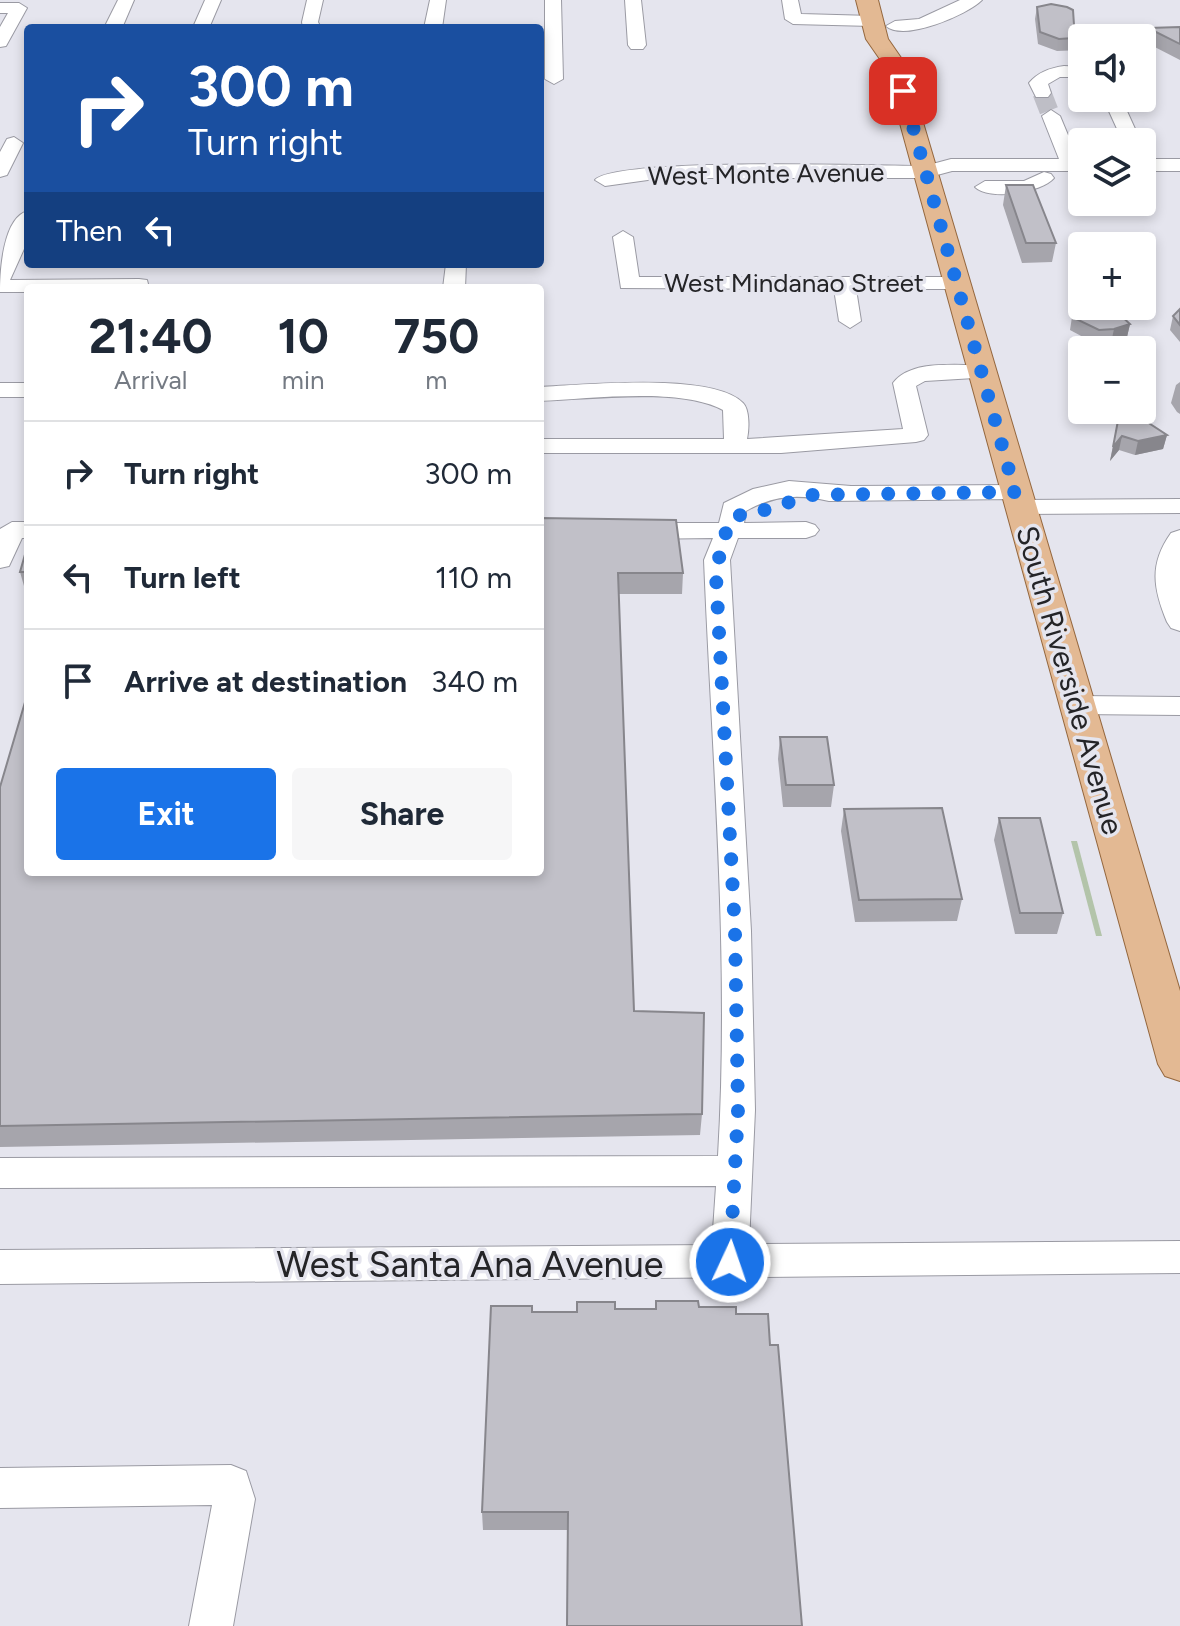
<!DOCTYPE html>
<html lang="en">
<head>
<meta charset="utf-8">
<style>
	body { margin:0; font-family:Figtree,sans-serif; background:#f6f6f7; color:#1f2937; height:100vh; display:flex; flex-direction:column; font-size:30px; white-space:nowrap }
	* { box-sizing:border-box; margin:0 }
	p { font-size:26px; color:#747a83 }
	.icon { flex:none; width:44px; height:44px; fill:none; stroke:currentColor; stroke-width:2; stroke-linecap:round; stroke-linejoin:round }
	.map { position:relative; flex:1; overflow:hidden }
	.side { position:absolute; left:24px; top:284px; width:520px; height:592px; display:flex; flex-direction:column; background:#fff; border-radius:8px; box-shadow:0 4px 12px #0003 }
	.side>* { flex:none }
	.banner { position:absolute; left:24px; top:24px; width:520px; height:244px; border-radius:8px; box-shadow:0 4px 12px #0003; background:#1a4fa0; color:#fff; overflow:hidden }
	.tools { position:absolute; left:1068px; top:24px; display:grid; gap:16px }
	.tools a { display:grid; place-items:center; width:88px; height:88px; border-radius:8px; background:#fff; box-shadow:0 4px 12px #0003; font-size:40px }
	.pin { position:absolute; display:grid; place-items:center; width:68px; height:68px; color:#fff; margin:-34px; border-radius:16px; box-shadow:0 4px 12px #0006 }
	.me { position:absolute; width:88px; margin:-44px; rotate:3deg; stroke-linejoin:round; filter:drop-shadow(0 0 6px #0008) }
	.turn { display:flex; align-items:center; gap:28px; height:168px; padding:0 32px; font-size:36px }
	.turn .icon { width:104px; height:104px; stroke-width:2.5 }
	.turn b { display:block; font-size:56px; line-height:68px }
	.then { display:flex; align-items:center; height:76px; padding:0 32px; background:#0003; gap:16px; font-size:30px }
	.eta { display:flex; justify-content:space-evenly; align-items:center; height:136px; text-align:center }
	.eta b { font-size:48px; font-weight:700; line-height:56px }
	.cta { display:flex; gap:16px; margin-top:auto; padding:16px 32px }
	.cta a { flex:1; height:92px; border-radius:8px; background:#1a73e8; color:#fff; font-size:32px; font-weight:700; line-height:92px; text-align:center }
	.cta a+a { background:#f6f6f7; color:#1f2937 }
	ul { padding:0; list-style:none }
	li { display:flex; align-items:center; gap:24px; height:104px; padding:0 32px; border-top:2px solid #e0e1e3 }
	li div { flex:1 }
	li b { display:block; font-size:30px }
	li em { font-style:normal }
	.map>svg:first-child { display:block }
	.green { fill:#b3c4aa }
	.lines { fill:none; stroke-linecap:round; stroke-linejoin:round }
	.minor-tunnel { stroke:#bebec6; stroke-width:19; stroke-dasharray:19 9; stroke-linecap:butt }
	.minor-casing { stroke:#9a9aa3; stroke-width:2 }
	.major-casing { stroke:#94673e; stroke-width:2 }
	.minor { fill:#fff; fill-rule:evenodd }
	.major { fill:#e3b993; fill-rule:evenodd }
	.wall { fill:#a6a5ac }
	.shaded-wall { fill:#87868c }
	.building { fill:#c1c0c8; stroke:#87868c; stroke-width:2 }
	.route { stroke:#1a73e8; stroke-width:14; stroke-dasharray:0 25.2 }
	.labels { text-anchor:middle; dominant-baseline:central; stroke-width:7; stroke-linejoin:round; paint-order:stroke }
	.far-street-label { font-size:26px; fill:#242427; stroke:#e5e5ee }
	.street-label { font-size:30px; fill:#242427; stroke:#e5e5ee }
	.near-street-label { font-size:36px; fill:#242427; stroke:#e5e5ee }
</style>
</head>
<body>
<div class="map">
<svg width="1180" height="1626" viewBox="0 0 1180 1626">
	<rect width="100%" height="100%" fill="#e5e5ee"/>
	<path class="green" d="M1071 841H1077L1102 936H1096Z"/>
	<g class="lines">
		<path class="minor-tunnel" d="M1042 93 1051 116"/>
		<defs>
			<path id="minor" d="M118 0H134L122 28H104Z
				M205 0H221L209 28H197L194 25Z
				M307 0H323L318 22 321 28H303L302 22Z
				M430 0H446L442 28H424Z
				M545 0H561L563 79 554 84 545 79Z
				M625 0H641L646 45 643 49H631L628 45Z
				M782 0H798L801 14 872 16 880 21 872 26 793 24 785 19Z
				M960 0H982C967 15 904 42 886 26L895 21 919 19Z
				M0 3H19L27 8 6 46 0 47V27L8 13H0Z
				M1064 66 1082 67V77H1060L1048 84 1051 93 1048 97H1036L1029 83C1038 72 1050 68 1064 66Z
				M1103 98H1121L1141 142H1123Z
				M1051 110 1060 116 1078 159H1082V171H952L926 178H662L605 186 595 180C615 157 879 166 925 166L951 159H1059L1042 116Z
				M14 137 23 143 7 175 0 177V152L7 139Z
				M1142 159H1180V171H1142Z
				M1044 172 1051 174 1054 178C1041 193 989 201 975 187L985 181H1024Z
				M28 211V240L10 280 139 279 147 280 149 288H28V292H0C0 271 3 217 28 211Z
				M623 231 633 237 639 277H959L970 283 959 289H856L861 321 850 328 839 321 834 289 621 288 613 237Z
				M446 264H466L465 288H443Z
				M983 365 991 367 994 372 991 377 925 381 916 386 928 435 924 440 916 442 781 453H540V439H724L723 410C680 387 590 399 540 401V387C583 385 713 372 743 403 750 410 749 430 747 439L903 429 893 383C912 359 955 366 983 365Z
				M0 383H28V397H0Z
				M789 481 851 486 1015 485 1024 487 1027 492 1024 497 1015 499 829 501C799 494 774 495 746 511L744 523 806 522 815 525 819 530 815 535 806 538H738L730 560 751 931 755 1110 749 1244 1180 1241V1273L0 1284V1250L712 1245 716 1186 0 1188V1158L718 1156C730 958 712 758 704 560L713 538 638 539 629 536 625 531 629 526 638 523H719L724 503 753 489Z
				M1180 499V513L1019 514 1010 512 1007 507 1010 502 1019 500Z
				M12 522H28V538H22L9 566 0 568V529Z
				M1180 530V631L1171 628 1167 622C1153 588 1149 564 1171 533Z
				M1078 696 1180 697V715L1078 714 1068 712 1064 705 1068 698Z
				M231 1465 246 1471 255 1499 233 1626H189L212 1505 0 1508V1468Z"/>
			<path id="major" d="M856 0H878L888 39 906 65 1180 991V1081L1165 1076 1158 1064 884 65 866 39Z"/>
		</defs>
		<use href="#minor" class="minor-casing"/>
		<use href="#major" class="major-casing"/>
		<use href="#minor" class="minor"/>
		<use href="#major" class="major"/>
	</g>
	<path class="wall" d="M1037 7 1074 25 1082 38V50L1057 51 1038 44 1035 19Z
		M1180 27V60L1145 42 1148 28Z
		M1006 185 1056 243 1052 262 1022 263 1003 205Z
		M1180 309V342L1170 330 1173 316Z
		M1072 317 1130 324 1127 337 1111 343 1096 344 1070 330Z
		M1180 382V414L1177 412 1171 403 1176 385Z
		M1152 399 1148 413 1143 419 1167 435 1163 449 1135 455 1119 450 1110 461 1117 424 1104 418 1096 410H1142Z
		M540 518 683 573 682 594H619L634 1011 702 1114 700 1135 0 1147V787Z
		M28 544V593H26L20 572Z
		M780 737 834 785 831 807H783L778 759Z
		M844 809 962 899 957 921 855 922 841 831Z
		M999 818 1063 913 1057 934H1015L994 840Z
		M698 1301 568 1530H483L482 1512 577 1312 615 1309H656Z"/>
	<path class="shaded-wall" d="M1130 324 1127 337 1111 343 1114 329Z
		M1152 399 1148 413 1135 430 1138 416Z
		M1167 435 1163 449 1135 455 1138 441Z
		M1122 436 1119 450 1110 461 1113 447Z"/>
	<path class="building" d="M1051 4 1067 7 1073 10 1074 25 1089 37 1059 39 1040 32 1037 7Z
		M1180 27V44L1148 28Z
		M1006 185H1033L1056 243H1026Z
		M1090 308H1105L1118 313 1130 324 1114 329 1099 330 1072 317Z
		M1180 309V325L1173 316Z
		M1142 389 1148 392 1152 399 1138 416 1167 435 1138 441 1122 436 1113 447 1120 410H1142Z
		M540 518 676 520 683 573H618L634 1011 704 1013 702 1114 0 1126V787L28 692V872H540Z
		M28 544V572H20Z
		M780 737H827L834 785H786Z
		M942 808 962 899 859 900 844 809Z
		M999 818H1040L1063 913H1020Z
		M656 1301H698L699 1307H736V1314H768L770 1345H778L802 1626H567L568 1512H482L491 1306H532V1312H577V1302H615V1309H656Z"/>
	<g class="lines">
		<path class="route" d="M730 1262 738 1110 735 931 716 576 722 541 734 516 755 513 812 495 1015 492 903 91"/>
	</g>
	<g class="labels">
		<g class="far-street-label">
			<text transform="translate(766 174) rotate(-1)">West Monte Avenue</text>
			<text x="794" y="283">West Mindanao Street</text>
		</g>
		<g class="street-label">
			<text transform="translate(1070 680) rotate(74)">South Riverside Avenue</text>
		</g>
		<g class="near-street-label">
			<text x="470" y="1264">West Santa Ana Avenue</text>
		</g>
	</g>
</svg>
<div class="tools">
<a><svg class="icon" aria-label="sound" viewBox="0 0 24 24"><path d="M4 9h4l5-4v14l-5-4H4zM17 9q2 3 0 6"/></svg></a>
<a><svg class="icon" aria-label="layers" viewBox="0 0 24 24"><path d="M12 4l9 5-9 5-9-5zM3 14l9 5 9-5"/></svg></a>
<a>+</a>
<a>−</a>
</div>
<div class="pin" style="left:903px;top:91px;background:#d93025"><svg class="icon" aria-label="arrive" viewBox="0 0 24 24"><path d="M6 21V4h12l-3 4 3 4H6"/></svg></div>
<svg class="me" style="left:730px;top:1262px" viewBox="-20 -20 40 40"><circle r="17" fill="#1a73e8" stroke="#fff" stroke-width="3"/><path d="M0-11L8 9 0 5-8 9z" fill="#fff"/></svg>
<div class="banner">
<div class="turn"><svg class="icon" aria-label="right" viewBox="0 0 24 24"><path d="M7 20v-9h11M14 6l5 5-5 5"/></svg><div><b>300 m</b>Turn right</div></div>
<div class="then">Then<svg class="icon" aria-label="left" viewBox="0 0 24 24"><path d="M17 20v-9H6M10 6l-5 5 5 5"/></svg></div>
</div>
<section class="side">
<div class="eta">
<div><b>21:40</b><p>Arrival</p></div>
<div><b>10</b><p>min</p></div>
<div><b>750</b><p>m</p></div>
</div>
<ul>
<li><svg class="icon" aria-label="right" viewBox="0 0 24 24"><path d="M7 20v-9h11M14 6l5 5-5 5"/></svg><div><b>Turn right</b></div><em>300 m</em></li>
<li><svg class="icon" aria-label="left" viewBox="0 0 24 24"><path d="M17 20v-9H6M10 6l-5 5 5 5"/></svg><div><b>Turn left</b></div><em>110 m</em></li>
<li><svg class="icon" aria-label="arrive" viewBox="0 0 24 24"><path d="M6 21V4h12l-3 4 3 4H6"/></svg><div><b>Arrive at destination</b></div><em>340 m</em></li>
</ul>
<div class="cta"><a>Exit</a><a>Share</a></div>
</section>
</div>
</body>
</html>
